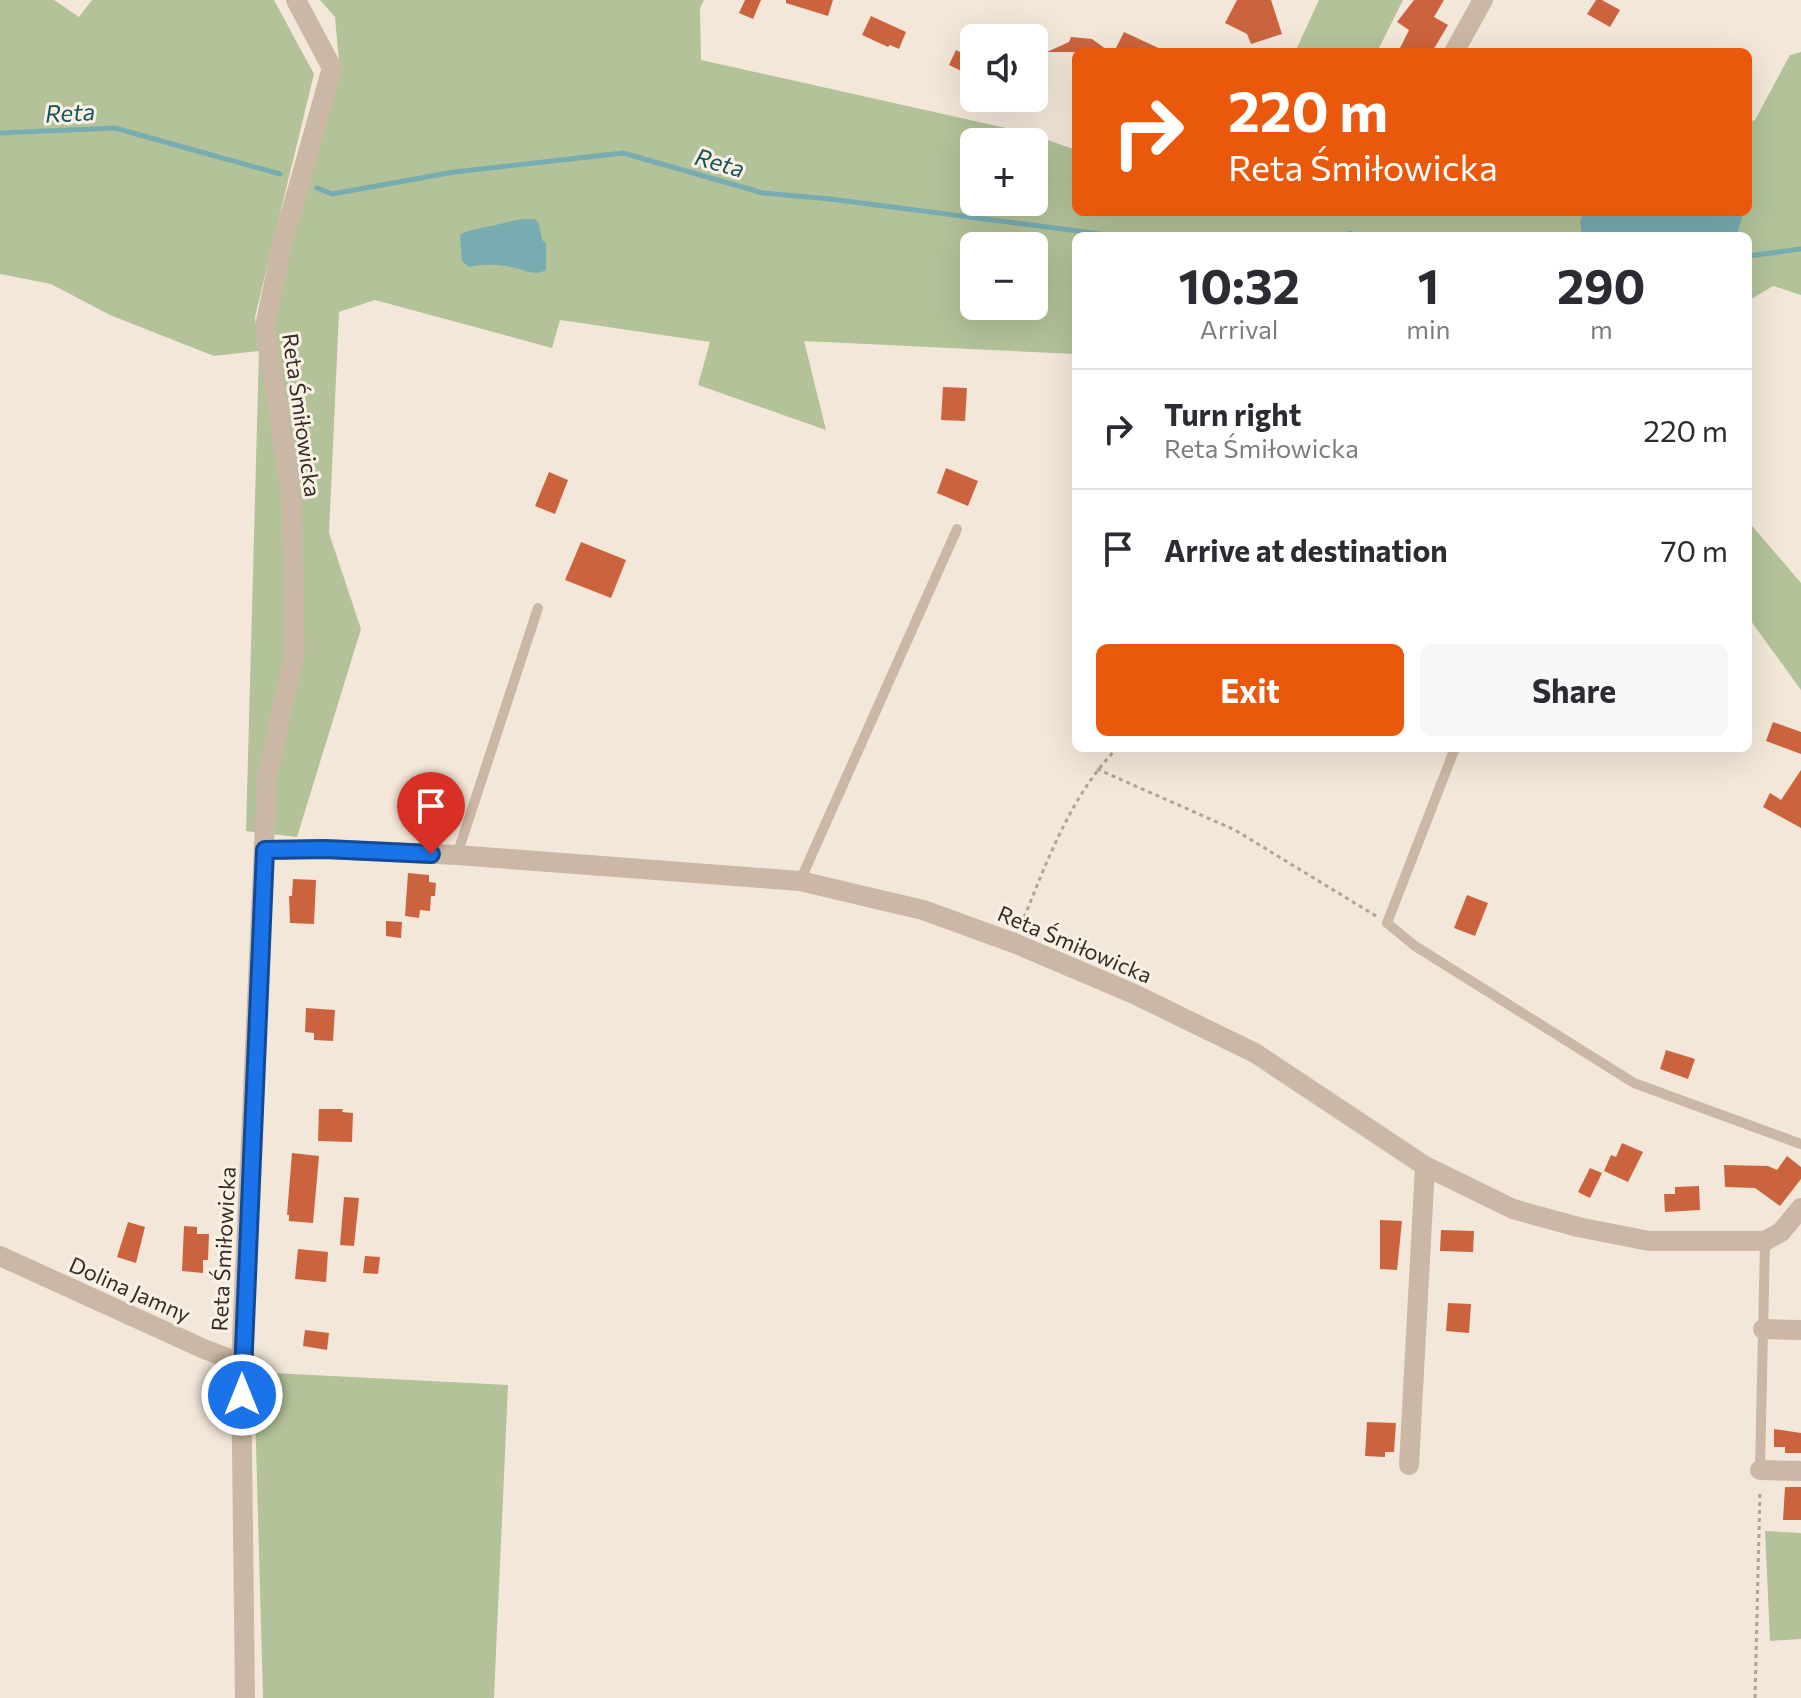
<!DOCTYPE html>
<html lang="en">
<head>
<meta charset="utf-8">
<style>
	body { margin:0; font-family:Commissioner,sans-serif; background:#f7f7f7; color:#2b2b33; height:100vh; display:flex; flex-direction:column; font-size:30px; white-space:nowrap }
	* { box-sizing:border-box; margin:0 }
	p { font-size:26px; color:#7c7c81 }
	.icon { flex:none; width:44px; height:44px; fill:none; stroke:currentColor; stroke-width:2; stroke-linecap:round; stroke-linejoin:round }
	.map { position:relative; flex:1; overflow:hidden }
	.side { position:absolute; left:1072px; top:232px; width:680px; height:520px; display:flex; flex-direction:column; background:#fff; border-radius:12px; box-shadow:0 8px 32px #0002 }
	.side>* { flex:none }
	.top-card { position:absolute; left:1072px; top:48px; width:680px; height:168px; border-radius:12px; box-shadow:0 8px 32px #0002; background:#ea580c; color:#fff; overflow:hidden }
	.buttons { position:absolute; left:960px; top:24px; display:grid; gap:16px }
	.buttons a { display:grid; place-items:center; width:88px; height:88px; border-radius:12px; background:#fff; box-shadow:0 8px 32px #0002; font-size:40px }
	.pin { position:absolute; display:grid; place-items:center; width:68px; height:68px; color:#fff; margin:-82px -34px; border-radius:50% 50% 50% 0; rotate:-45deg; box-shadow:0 0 8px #0007 }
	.pin .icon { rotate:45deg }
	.me { position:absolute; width:88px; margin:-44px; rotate:0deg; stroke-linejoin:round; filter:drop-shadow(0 0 6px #0008) }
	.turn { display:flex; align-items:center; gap:28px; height:168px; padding:0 24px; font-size:36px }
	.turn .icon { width:104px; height:104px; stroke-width:2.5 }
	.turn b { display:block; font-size:56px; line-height:68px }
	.eta { display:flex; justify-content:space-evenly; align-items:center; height:136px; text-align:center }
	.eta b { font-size:48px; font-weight:700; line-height:56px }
	.button { display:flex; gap:16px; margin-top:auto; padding:16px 24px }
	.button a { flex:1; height:92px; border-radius:12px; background:#ea580c; color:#fff; font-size:32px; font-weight:700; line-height:92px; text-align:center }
	.button a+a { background:#f7f7f7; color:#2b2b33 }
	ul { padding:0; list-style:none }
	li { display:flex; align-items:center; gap:24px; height:120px; padding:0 24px; border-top:2px solid #e1e1e2 }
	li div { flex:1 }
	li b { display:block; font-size:30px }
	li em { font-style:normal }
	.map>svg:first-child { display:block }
	.green { fill:#b3c299; fill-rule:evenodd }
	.water { fill:#77adb1 }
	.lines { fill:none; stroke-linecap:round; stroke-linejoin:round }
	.stream { stroke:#77adb1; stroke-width:5 }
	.building { fill:#cb643e }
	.path { stroke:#b7a18f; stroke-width:3; stroke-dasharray:4 4; stroke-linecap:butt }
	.lane { stroke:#cbb7a5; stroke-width:10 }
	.street { stroke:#cbb7a5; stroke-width:20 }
	.route-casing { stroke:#114b97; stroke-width:20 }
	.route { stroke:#1a73e8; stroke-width:14 }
	.labels { text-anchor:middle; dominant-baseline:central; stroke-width:6; stroke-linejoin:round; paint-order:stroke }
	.street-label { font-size:22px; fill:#362c26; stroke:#faf1e6 }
	.water-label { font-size:24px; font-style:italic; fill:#1a545a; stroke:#faf1e6 }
</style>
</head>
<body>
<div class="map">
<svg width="1801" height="1698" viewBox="0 0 1801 1698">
	<rect width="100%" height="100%" fill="#f3e7d9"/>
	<path class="green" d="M0 0H54L79 17 92 0H274L314 74 255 317 258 349 340 73 335 17 320 0H704L700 8 701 60 1028 133 1076 150V212H1748V122L1755 120 1790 55 1801 52V295L1773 286 1748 301V236H1076V354L804 341 826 430 698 385 710 342 560 320 552 348 375 300 339 312 329 533 361 629 297 837 246 831 259 351 214 356 110 315 51 284 0 274ZM974 142H1034V202H974ZM974 246H1034V306H974Z
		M1319 0H1403L1377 52H1295Z
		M1748 521 1801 583V690L1748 617Z
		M254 1372 508 1385 494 1698H263Z
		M1765 1531 1801 1533V1639L1770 1641Z"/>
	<path class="water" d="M1584 212H1743L1737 236H1651L1638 232 1632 236H1582L1580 221Z
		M522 219H535L539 224 542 240 546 243V270C533 276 528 271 515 268 501 264 483 264 469 267L462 261 460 235 468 231Z"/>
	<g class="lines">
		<path class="stream" d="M0 133 115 128 280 174
			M317 188 332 194 454 172 623 153 763 193 830 199 1116 236
			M1342 236 1350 233 1357 236
			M1748 256 1801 249"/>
	</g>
	<path class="building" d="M745 0H761L753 19 739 13Z
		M786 0H833L828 16 786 3Z
		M1237 0H1271L1282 34 1251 44 1247 34 1225 23Z
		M1414 0H1444L1434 17 1448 25 1432 52H1398L1409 30 1397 22Z
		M1596 0H1602L1620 10 1610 27 1587 14Z
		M871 16 906 32 899 49 890 45 888 47 862 35Z
		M1124 32 1167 52H1114Z
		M1071 37 1092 39 1110 52H1047L1069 42Z
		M956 50 974 59V77L949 65Z
		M943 387 967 388 965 421 941 420Z
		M946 468 978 481 968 506 937 493Z
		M549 472 568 480 555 514 535 506Z
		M581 542 626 560 611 598 565 580Z
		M1773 722 1801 732V754L1766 741Z
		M1801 770V828L1763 807 1770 793 1781 800Z
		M408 873 429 875V882L436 883 435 896H431L430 911 420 910 419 918 405 916Z
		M293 879 316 880 314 924 290 923 289 896H292Z
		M1467 895 1488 903 1475 936 1454 928Z
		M386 921 402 922 401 938 386 936Z
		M306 1008 335 1010 333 1041 314 1040V1033L305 1032Z
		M1666 1050 1695 1059 1688 1079 1660 1069Z
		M319 1109H343L342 1112 353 1113 352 1142 318 1141Z
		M1622 1143 1643 1152 1628 1182 1604 1171 1611 1155 1616 1157Z
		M292 1153 319 1156 313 1223 289 1221V1215H287Z
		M1787 1156 1801 1167V1179L1780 1206 1755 1188 1725 1187 1724 1165 1768 1166 1777 1170Z
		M1590 1168 1602 1173 1590 1198 1578 1192Z
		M1699 1186 1700 1210 1665 1212 1664 1194H1675V1187Z
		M344 1197 359 1198 354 1246 340 1245Z
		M1380 1220 1402 1221 1397 1270 1380 1269Z
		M128 1222 145 1227 136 1263 117 1257Z
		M184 1226 197 1227V1234H209L208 1260H203V1273L182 1271Z
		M1441 1230 1474 1231 1473 1252 1440 1251Z
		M298 1249 328 1252 326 1282 295 1279Z
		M365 1256 380 1257 378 1274 363 1273Z
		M1448 1303 1471 1304 1469 1333 1446 1331Z
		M305 1330 329 1333 327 1350 303 1346Z
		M1367 1422 1396 1423 1394 1452H1385V1457L1365 1456Z
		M1774 1429 1801 1433V1453H1785V1447H1774Z
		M1785 1487H1801V1520H1783Z"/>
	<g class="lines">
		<path class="path" d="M1097 769 1235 830 1376 916
			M1021 925C1047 862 1069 798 1117 748
			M1755 1698 1760 1490"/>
		<path class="lane" d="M1455 748 1387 923 1415 946 1634 1083 1801 1144
			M457 855 538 608
			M800 881 957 529
			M1760 1470 1765 1241"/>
		<path class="street" d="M1454 52 1483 0
			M265 850 325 849 457 855 800 881 923 910 1014 943 1134 994 1255 1053 1425 1166 1513 1209 1578 1227 1649 1241H1765L1781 1232 1801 1208
			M0 1256 204 1349 241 1363
			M1763 1329 1801 1330
			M1409 1465 1425 1166
			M1760 1470 1801 1471
			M245 1698 241 1363 267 777 295 651 291 494 265 326 283 241 332 68 296 0"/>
	</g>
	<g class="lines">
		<defs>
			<path id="route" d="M242 1395 265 850 325 849 431 854"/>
		</defs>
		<use href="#route" class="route-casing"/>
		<use href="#route" class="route"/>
	</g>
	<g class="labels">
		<g class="street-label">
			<text transform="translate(302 415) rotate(82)">Reta Śmiłowicka</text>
			<text transform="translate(1075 944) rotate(23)">Reta Śmiłowicka</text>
			<text transform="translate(223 1249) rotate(-87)">Reta Śmiłowicka</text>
			<text transform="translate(130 1289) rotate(24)">Dolina Jamny</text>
		</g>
		<g class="water-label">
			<text transform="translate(70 112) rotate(-3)">Reta</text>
			<text transform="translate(720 162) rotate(16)">Reta</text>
		</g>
	</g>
</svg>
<div class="buttons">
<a><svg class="icon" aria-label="sound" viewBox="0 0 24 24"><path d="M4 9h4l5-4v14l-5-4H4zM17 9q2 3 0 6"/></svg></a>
<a>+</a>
<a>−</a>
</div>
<div class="pin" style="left:431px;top:854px;background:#d93025"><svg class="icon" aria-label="arrive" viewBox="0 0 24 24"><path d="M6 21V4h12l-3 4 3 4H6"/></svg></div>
<svg class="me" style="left:242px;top:1395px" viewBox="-20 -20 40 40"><circle r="17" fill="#1a73e8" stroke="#fff" stroke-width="3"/><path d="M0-11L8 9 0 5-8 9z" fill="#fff"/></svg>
<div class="top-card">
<div class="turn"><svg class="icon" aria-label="right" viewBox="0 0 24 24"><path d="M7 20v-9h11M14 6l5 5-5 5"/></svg><div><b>220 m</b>Reta Śmiłowicka</div></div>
</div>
<section class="side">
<div class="eta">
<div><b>10:32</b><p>Arrival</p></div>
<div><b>1</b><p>min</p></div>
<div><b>290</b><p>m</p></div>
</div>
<ul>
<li><svg class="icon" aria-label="right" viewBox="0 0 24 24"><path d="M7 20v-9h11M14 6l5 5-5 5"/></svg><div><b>Turn right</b><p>Reta Śmiłowicka</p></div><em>220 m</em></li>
<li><svg class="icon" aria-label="arrive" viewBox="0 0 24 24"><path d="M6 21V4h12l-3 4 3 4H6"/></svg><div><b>Arrive at destination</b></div><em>70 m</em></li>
</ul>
<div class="button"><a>Exit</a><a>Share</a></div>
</section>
</div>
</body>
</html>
